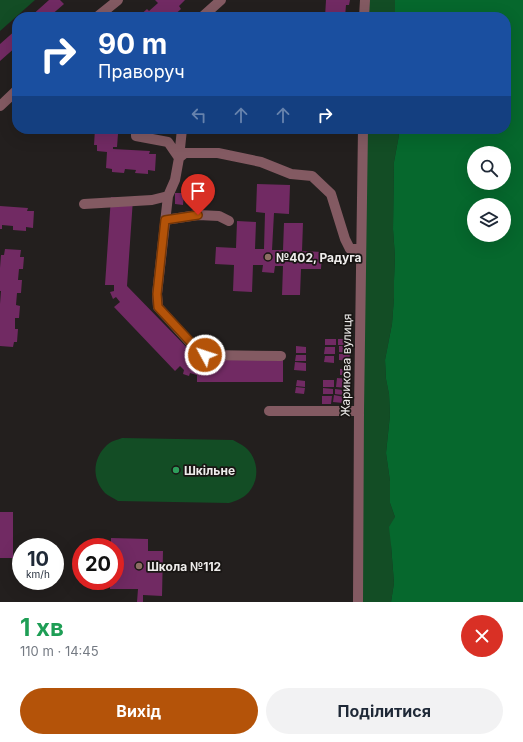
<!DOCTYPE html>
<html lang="uk">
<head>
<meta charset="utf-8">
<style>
	body { margin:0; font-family:Inter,sans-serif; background:#f2f2f3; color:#1f2937; height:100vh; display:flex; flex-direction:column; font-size:15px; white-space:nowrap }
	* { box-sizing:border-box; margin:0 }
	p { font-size:13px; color:#747a83 }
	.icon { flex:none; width:22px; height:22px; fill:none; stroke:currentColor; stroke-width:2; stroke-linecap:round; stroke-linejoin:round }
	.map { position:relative; height:602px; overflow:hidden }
	.drawer { display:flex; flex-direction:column; background:#fff; flex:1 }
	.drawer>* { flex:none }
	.hud { position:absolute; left:12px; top:12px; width:499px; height:122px; border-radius:16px; box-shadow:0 4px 16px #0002; background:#1a4fa0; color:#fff; overflow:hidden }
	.tools { position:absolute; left:467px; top:146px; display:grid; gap:8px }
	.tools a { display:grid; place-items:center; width:44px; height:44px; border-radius:50%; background:#fff; box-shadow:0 4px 16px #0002; font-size:20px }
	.speed { position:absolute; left:12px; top:538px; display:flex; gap:8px; font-size:20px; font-weight:700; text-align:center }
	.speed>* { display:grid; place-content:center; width:52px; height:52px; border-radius:50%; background:#fff; box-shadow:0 4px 16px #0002; line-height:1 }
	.speed small { font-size:10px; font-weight:400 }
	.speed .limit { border:6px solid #d22; background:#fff; color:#111 }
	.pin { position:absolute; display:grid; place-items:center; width:34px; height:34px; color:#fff; margin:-41px -17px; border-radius:50% 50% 50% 0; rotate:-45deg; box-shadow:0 0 4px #0007 }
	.pin .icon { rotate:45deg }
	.me { position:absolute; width:44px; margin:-22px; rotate:310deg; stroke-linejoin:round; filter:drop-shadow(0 0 3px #0008) }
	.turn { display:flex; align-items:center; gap:14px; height:84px; padding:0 20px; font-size:18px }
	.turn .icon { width:52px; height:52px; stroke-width:2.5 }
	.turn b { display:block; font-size:28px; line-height:34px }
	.lanes { display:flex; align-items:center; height:38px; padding:0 20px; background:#0003; justify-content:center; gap:20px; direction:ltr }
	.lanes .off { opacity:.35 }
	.round { display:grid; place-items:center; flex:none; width:42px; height:42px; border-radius:21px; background:#f2f2f3 }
	.headline { display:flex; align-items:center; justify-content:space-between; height:68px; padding:0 20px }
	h1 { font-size:24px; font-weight:700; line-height:30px; color:#1e9e55 }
	.primary-button { display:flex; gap:8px; margin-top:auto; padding:8px 20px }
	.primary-button a { flex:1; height:46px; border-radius:24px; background:#b45309; color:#fff; font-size:16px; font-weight:700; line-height:46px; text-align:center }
	.primary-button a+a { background:#f2f2f3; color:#1f2937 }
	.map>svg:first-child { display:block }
	.green { fill:#134d25 }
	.forest { fill:#06682d; fill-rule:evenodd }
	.building { fill:#712a63 }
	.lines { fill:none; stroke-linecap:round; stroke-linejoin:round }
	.minor { stroke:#835a62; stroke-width:10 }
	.route-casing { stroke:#753606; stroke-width:10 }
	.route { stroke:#b45309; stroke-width:7 }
	.education-dot { fill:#8d6e63; stroke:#191614; stroke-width:1.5 }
	.leisure-dot { fill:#2e9e5b; stroke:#191614; stroke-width:1.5 }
	.labels { text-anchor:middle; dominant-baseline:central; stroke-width:3.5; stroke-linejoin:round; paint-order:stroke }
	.poi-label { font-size:12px; font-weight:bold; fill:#eeeceb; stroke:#191614; text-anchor:start }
	.street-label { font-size:12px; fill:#eeeceb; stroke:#191614 }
</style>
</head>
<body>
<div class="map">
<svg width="523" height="602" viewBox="0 0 523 602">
	<rect width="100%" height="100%" fill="#231f1e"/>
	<path class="green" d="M0 0H35L0 31Z
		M365 0H395V17H364Z
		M363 129H396L399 135 394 162 393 229 395 257 394 280V298L392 324 385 360 386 379 389 394 390 415 386 453 390 481V503L395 517 391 545 394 583 391 602H358Z
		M122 438 233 440C236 442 239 443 242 445 258 455 261 478 249 492 244 498 236 501 229 503L118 501C114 498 108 496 105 493 91 478 93 458 107 445 111 441 117 440 122 438Z"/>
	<path class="forest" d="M395 0H523V602H391L394 583 391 545 389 527 395 517 390 503V481L386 453 390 415 389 394 386 379 385 360 392 324 394 298V280L395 257 393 229 394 162 399 135 396 129H506V17H395ZM474 153H504V183H474ZM474 205H504V235H474Z"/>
	<path class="building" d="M49 0H60L64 4 49 17H30Z
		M155 0H185L179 6 181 9 172 17 169 15 167 17H138L147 9 149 11 158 3Z
		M326 0H350L349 5H346L345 17H325Z
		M17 29V46L0 61V44Z
		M95 129H115L114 134H118L117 147H113V149L150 151 149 154H156L155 171 148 170V174L135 173 136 170 125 169 124 173 112 172V169L106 168 107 152 97 151V145H94Z
		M257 184 290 185 289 214 274 213 272 250H283L284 223H303L302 251 322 252 321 269H301L300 295H282L283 266H275L274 273 262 272 263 265H253L252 292 233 291 234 265 215 264 216 247 236 248 237 221 256 222 255 249H264L265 213 256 212Z
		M175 193H184L183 205 175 204Z
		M111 197 133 199 127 286 197 358 283 359V382H197V375L190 373 189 376 183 374 184 370 180 366 175 371 114 307 120 302 116 297 113 299 110 292 114 291V285H105Z
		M0 206 28 208 27 211H34L33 228 26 227V231L13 230V226L2 225V229H0Z
		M5 249 21 250 20 257H24L23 269H19L18 280H22L21 293H17L16 305 20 306 19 318H15V329H18L17 342H14L13 347 0 346V304L1 291H0V268L1 255H4Z
		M325 339H336V345H325Z
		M338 339H347L346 345H338Z
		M296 346 306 347V353H296Z
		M339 346H349V353L339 352Z
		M325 347H335V354H324Z
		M339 354H350L349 361 339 360Z
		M296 355H306V361H295Z
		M325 356H334V363L324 362Z
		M295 362 306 363V371L294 370Z
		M340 369H350V375H340Z
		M337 378 349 379 348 388 336 387Z
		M297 380 305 381V387L296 386Z
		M323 380H334V387H323Z
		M296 387 305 388 304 394 295 393Z
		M323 388 333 389V394H323Z
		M335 389 343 390V395L335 394Z
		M334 395 344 397 343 403 333 402Z
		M322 396H332L331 404H322Z
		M0 512H13V558H0Z
		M111 538 148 539V551H163L162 596 143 595V602H137L138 589H110V581H115V547H111Z"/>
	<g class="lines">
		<path class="minor" d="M97 17 118 0
			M202 17 221 0
			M364 17 365 0
			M0 106 17 90
			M136 129V136L168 142 179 158
			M179 158 182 129
			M168 196 157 294 158 307 196 349 205 355 281 356
			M84 204 152 200 168 196 175 180 179 158 185 153H218L261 162 291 174 312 176 331 194 345 239 350 249H361
			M165 220 198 215 219 216 229 221
			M269 411H359
			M358 602 359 411 363 129"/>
	</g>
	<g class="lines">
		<defs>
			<path id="route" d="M198 215 165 220 157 294 158 307 196 348 205 355"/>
		</defs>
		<use href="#route" class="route-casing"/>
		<use href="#route" class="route"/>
	</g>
	<g class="education-dot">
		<circle cx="268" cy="257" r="4"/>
		<circle cx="139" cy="566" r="4"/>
	</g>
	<circle class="leisure-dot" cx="176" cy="470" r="4"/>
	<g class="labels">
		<g class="poi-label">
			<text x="276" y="257">№402, Радуга</text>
			<text x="184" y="470">Шкільне</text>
			<text x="147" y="566">Школа №112</text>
		</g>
		<g class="street-label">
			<text transform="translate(346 365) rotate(-89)">Жарикова вулиця</text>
		</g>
	</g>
</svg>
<div class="tools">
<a><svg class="icon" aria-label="search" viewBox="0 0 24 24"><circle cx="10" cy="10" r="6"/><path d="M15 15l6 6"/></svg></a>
<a><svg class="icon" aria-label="layers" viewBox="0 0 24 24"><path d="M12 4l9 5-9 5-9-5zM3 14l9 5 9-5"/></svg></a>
</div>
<div class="speed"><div>10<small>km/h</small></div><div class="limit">20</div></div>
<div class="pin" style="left:198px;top:215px;background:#d93025"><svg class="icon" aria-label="arrive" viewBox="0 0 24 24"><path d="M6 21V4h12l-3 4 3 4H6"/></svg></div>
<svg class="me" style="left:205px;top:355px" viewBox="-20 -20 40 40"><circle r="17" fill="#b45309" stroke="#fff" stroke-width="3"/><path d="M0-11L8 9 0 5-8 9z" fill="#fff"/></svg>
<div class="hud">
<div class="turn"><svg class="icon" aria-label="right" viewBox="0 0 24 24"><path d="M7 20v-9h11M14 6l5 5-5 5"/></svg><div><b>90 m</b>Праворуч</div></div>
<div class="lanes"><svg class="icon off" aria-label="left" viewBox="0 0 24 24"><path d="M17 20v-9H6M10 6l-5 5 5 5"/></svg><svg class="icon off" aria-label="ahead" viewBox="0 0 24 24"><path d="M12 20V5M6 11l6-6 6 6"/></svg><svg class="icon off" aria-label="ahead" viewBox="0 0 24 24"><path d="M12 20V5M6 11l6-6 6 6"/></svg><svg class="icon" aria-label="right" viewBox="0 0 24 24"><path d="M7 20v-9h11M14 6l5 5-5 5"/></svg></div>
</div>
</div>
<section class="drawer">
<div class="headline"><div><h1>1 хв</h1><p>110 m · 14:45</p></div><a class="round" style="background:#d93025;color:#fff"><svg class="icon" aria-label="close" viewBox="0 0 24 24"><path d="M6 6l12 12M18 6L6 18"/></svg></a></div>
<div class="primary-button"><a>Вихід</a><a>Поділитися</a></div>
</section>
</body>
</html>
